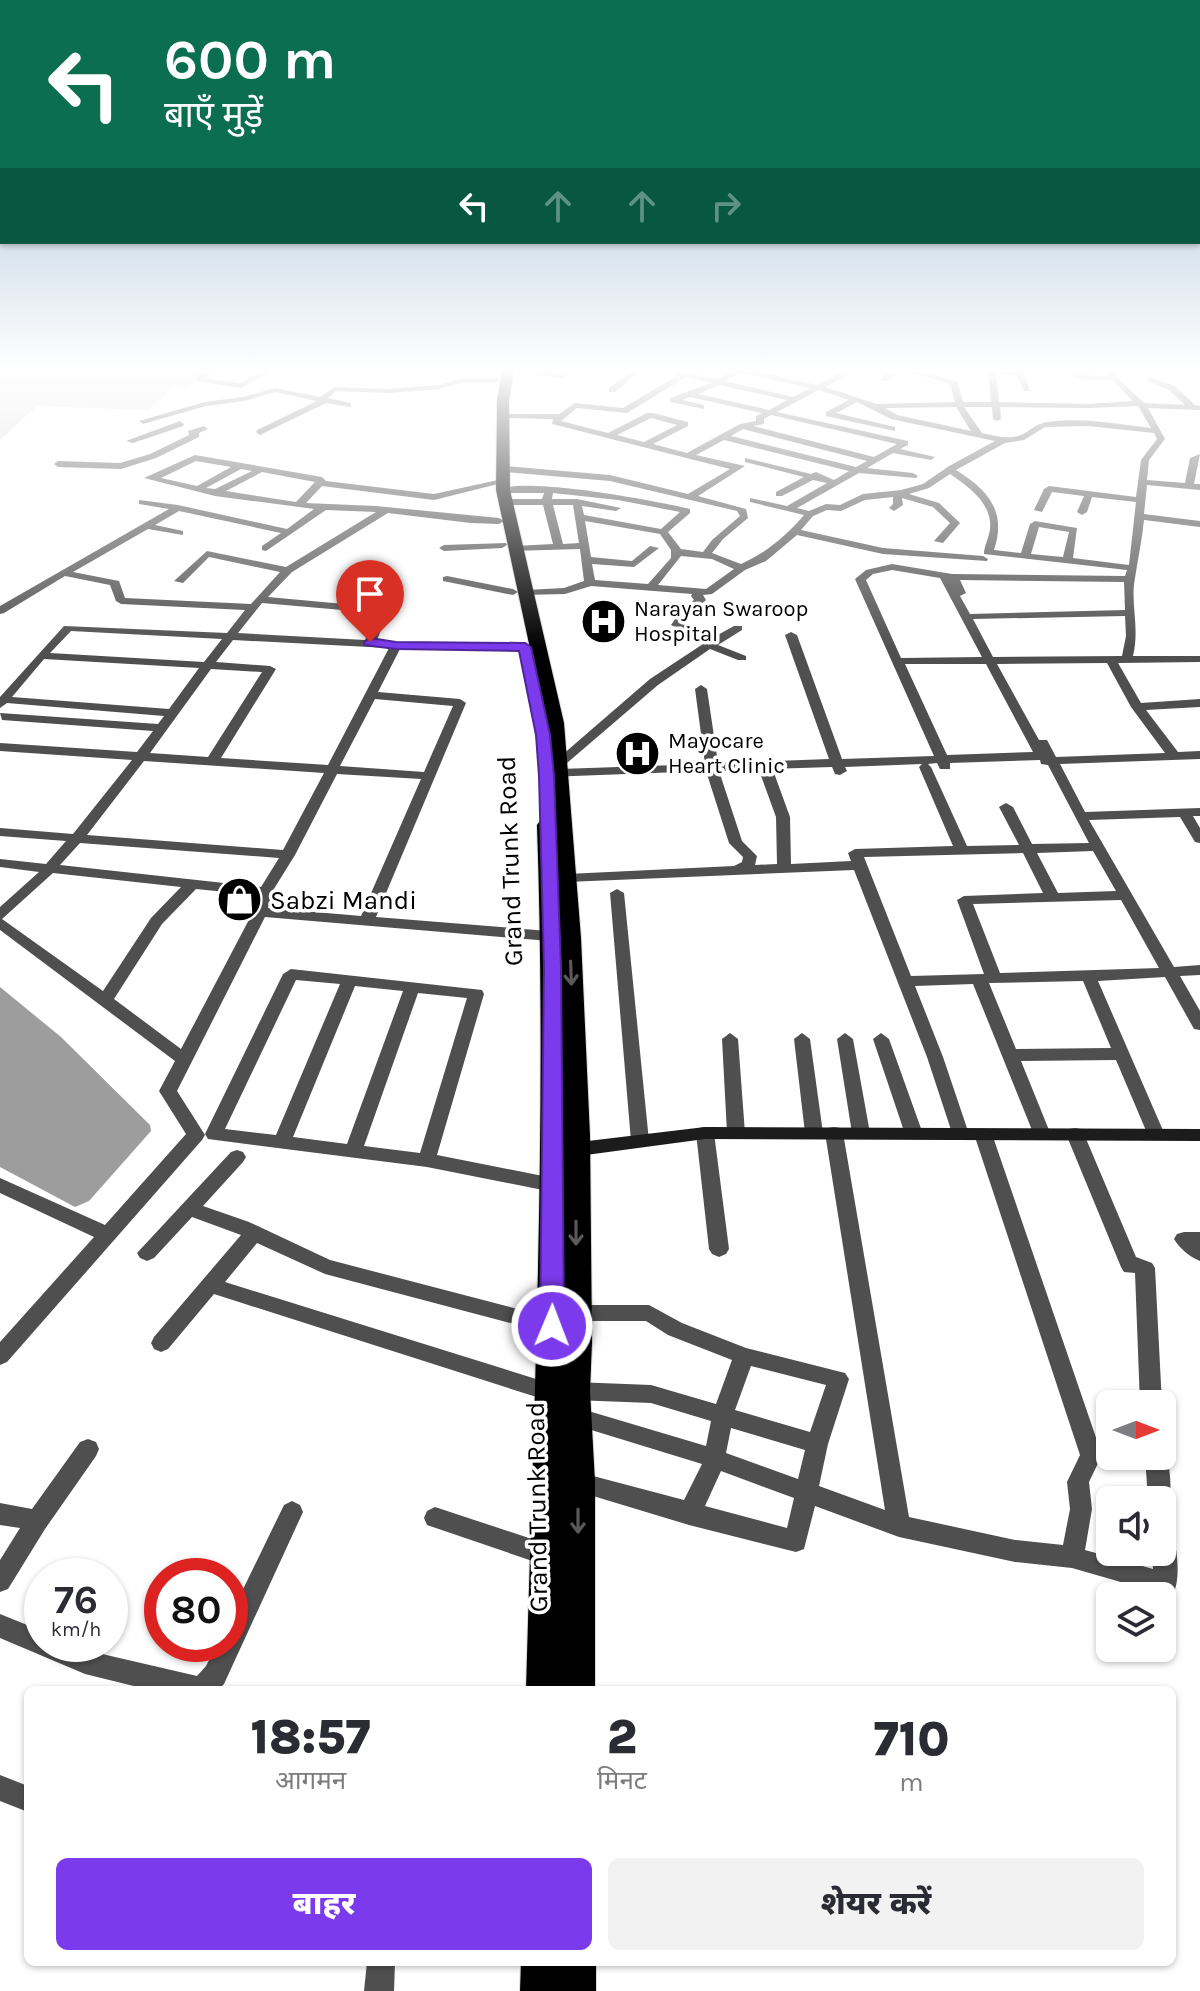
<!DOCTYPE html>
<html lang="hi">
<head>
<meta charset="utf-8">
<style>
	body { margin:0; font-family:Karla,"Noto Sans Devanagari",sans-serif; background:#f2f2f3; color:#2b2b33; height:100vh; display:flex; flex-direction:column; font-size:30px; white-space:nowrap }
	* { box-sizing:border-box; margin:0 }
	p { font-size:26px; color:#7c7c81 }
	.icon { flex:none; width:44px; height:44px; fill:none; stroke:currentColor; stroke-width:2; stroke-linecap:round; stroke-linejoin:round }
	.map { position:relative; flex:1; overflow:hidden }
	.drawer { position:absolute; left:24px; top:1686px; width:1152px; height:280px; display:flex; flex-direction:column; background:#fff; border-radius:12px; box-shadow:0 2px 6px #0004 }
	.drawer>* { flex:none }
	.banner { position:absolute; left:0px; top:0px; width:1200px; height:244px; box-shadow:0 2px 6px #0004; background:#0b6e4f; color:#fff; overflow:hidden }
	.needle { width:52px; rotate:90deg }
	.fabs { position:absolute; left:1096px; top:1390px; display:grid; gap:16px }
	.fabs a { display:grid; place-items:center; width:80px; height:80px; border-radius:12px; background:#fff; box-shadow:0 2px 6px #0004; font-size:40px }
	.speed { position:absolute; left:24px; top:1558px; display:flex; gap:16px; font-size:40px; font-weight:700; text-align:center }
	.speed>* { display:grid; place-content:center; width:104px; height:104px; border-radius:50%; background:#fff; box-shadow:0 2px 6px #0004; line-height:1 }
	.speed small { font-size:20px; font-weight:400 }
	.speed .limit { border:12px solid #d22; background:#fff; color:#111 }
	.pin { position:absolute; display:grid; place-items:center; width:68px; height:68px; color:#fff; margin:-82px -34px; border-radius:50% 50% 50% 0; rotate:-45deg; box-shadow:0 0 8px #0007 }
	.pin .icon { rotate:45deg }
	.me { position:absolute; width:88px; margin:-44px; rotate:1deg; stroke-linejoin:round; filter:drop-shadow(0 0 6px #0008) }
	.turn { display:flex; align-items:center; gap:28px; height:168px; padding:0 32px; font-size:36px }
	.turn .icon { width:104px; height:104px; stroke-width:2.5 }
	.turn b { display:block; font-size:56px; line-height:68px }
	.lanes { display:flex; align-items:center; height:76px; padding:0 32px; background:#0003; justify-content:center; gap:40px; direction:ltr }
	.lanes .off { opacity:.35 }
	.eta { display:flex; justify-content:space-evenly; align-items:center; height:136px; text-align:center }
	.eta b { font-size:48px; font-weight:800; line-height:56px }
	.button { display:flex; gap:16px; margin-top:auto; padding:16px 32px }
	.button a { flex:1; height:92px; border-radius:12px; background:#7c3aed; color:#fff; font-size:32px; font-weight:800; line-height:92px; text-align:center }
	.button a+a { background:#f2f2f3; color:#2b2b33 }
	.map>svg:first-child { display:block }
	.green { fill:#d6d6d6 }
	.water { fill:#9d9d9d }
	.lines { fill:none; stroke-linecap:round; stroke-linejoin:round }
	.highway-casing { stroke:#dbdbdb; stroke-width:2 }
	.street { fill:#4f4f4f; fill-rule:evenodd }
	.secondary { fill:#1c1c1c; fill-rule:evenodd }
	.highway { fill:#000; fill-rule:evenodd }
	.oneway { stroke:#595959 }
	.route { fill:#7c3aed; stroke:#51269a; stroke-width:2 }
	.labels { text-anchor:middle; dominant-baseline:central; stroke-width:7; stroke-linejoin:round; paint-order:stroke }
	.far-poi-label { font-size:22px; fill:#000; stroke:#fff; text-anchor:start }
	.street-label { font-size:26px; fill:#000; stroke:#fff }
	.poi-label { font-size:26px; fill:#000; stroke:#fff; text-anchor:start }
</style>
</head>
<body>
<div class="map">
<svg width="1200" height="1991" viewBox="0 0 1200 1991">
	<rect width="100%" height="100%" fill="#fff"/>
	<path class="green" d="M0 370H206L188 388 173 386 149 410 37 406 0 440Z"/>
	<path class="water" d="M0 987 61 1037 150 1125 151 1131 89 1201 75 1207 0 1167Z"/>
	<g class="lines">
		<defs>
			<path id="highway" d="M502 370H514L509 401 510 490 564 723 581 938 590 1136 592 1342 590 1391 595 1482V1690H526C534 1402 547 1113 537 825L540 821 552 820 546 723 496 490 497 401Z
				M521 1962H596V1991H520Z"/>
		</defs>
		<use href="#highway" class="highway-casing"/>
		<path class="street" d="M205 370H214L206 378 240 383 264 370H274L241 388 197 381V377Z
			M538 370 561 373 565 370H574L563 378 537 375Z
			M632 370H641L615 392H609V388Z
			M673 370 717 379 734 370H751L817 385 845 370H856L825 387 877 404 955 402 950 384 902 370 887 381H881V377C905 363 931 375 957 381L963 402H991L988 370H1022L1030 391H1024L1017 376 996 373 999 402 1088 404 1133 401 1112 380 1079 379 1066 370H1075L1081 375 1109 376 1106 370H1114L1117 377 1144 403 1185 405 1169 390 1147 381 1150 377 1175 386 1195 405 1200 406V410L1148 408 1165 439 1149 460 1147 480 1185 483 1190 458 1200 454 1194 484H1200V490L1147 485 1144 514 1200 521V527L1144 520C1142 540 1138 558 1135 578 1130 603 1140 627 1133 656H1200V662L1118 663 1141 703 1200 699V707L1146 710 1178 752 1200 751V759L1060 764 1085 812 1200 808V816H1193L1200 828V843L1195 842 1180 817 1089 820 1174 967 1200 965V975L1180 976 1200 1011V1030L1194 1029 1165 977 1098 981 1165 1135 1162 1140H1150L1116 1060 1021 1061 1051 1135 1048 1140H1036L973 984 915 986 943 1057 969 1134 966 1139H954L927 1057 854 870 567 882 560 878 567 874 734 866 742 862 743 857 729 843 706 771 547 777 540 773 547 769H558L553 765 554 762 650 679 706 642 671 625 680 612 694 600 691 596 692 594 591 586 565 594 522 595V591L526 590 564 588 584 581 580 549 511 551 510 549 515 546 553 544 543 505H505L500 502 505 499H542L544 493H503L498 490C525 476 656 501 690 509V513L668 532 681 549 703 552 712 540 740 516 737 511 610 481 504 472 500 469 504 466 610 475 688 494 730 469 552 424 553 419 503 418 499 416 503 414H559L575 403 623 408 678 375 673 374ZM741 373 810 388 793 397 725 381ZM686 377 711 383 670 398V402L704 409V405L682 400 690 397 762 413 756 416V421L740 424 687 453 653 444 688 426V422L653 413H647L608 433 561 421 577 408 627 413ZM719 385 787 400 769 410 698 394ZM819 390 849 400 826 412V416L895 431V427L836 413 857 402 891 419 995 441 949 466 923 484 901 490 863 494 840 505 826 504 809 511 797 508 859 473 916 478 918 476 913 473 867 468 893 453 931 460 935 457 900 449 908 445V441L777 412ZM1138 406 1151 428C1117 424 1082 417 1048 422 1038 423 1033 428 1025 433 1011 441 996 436 982 433L964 407H992L993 419 997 421 1001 419 1000 407 1088 408ZM956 407 971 431 897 415 885 408ZM771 415 897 444 874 457 753 426 764 424V419ZM651 418 677 425 644 442 617 435ZM1088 426 1154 433 1157 439 1141 460 1136 497 1049 486 1044 489 1034 510 1042 512 1052 492 1084 496 1077 512 1082 515 1087 512 1092 497 1136 502 1129 565 1073 558 1077 528 1035 521 1030 524 1021 553 994 550C1007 511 988 490 956 470L1005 443 1024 440 1045 427ZM743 429 867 461 856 467 731 436ZM724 440 849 471 834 480 816 472 811 474 745 458V462L804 477 776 492V496H782L813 480 827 483 787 506 750 498V502L804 515C786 536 766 553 741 564L712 553 723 539 748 518 746 509 698 496 745 466 696 455ZM950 474C968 486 993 504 990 529 989 538 984 546 984 554L1127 570 1125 576 952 574 892 564 866 570 855 579 934 756 842 759 797 635 791 632 785 635 829 759 718 763 707 689 701 685 695 689 705 764 560 769 658 685 710 649 738 660H746V656L718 645 742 630V626H734L714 637 683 624 706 600 703 595 712 594 745 570 766 561 797 535 883 554 987 561 988 559 983 556 883 548 801 530 813 516 827 510 841 511 865 500 893 497V504L889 508 894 511 903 505 902 498 933 507 950 523 934 541 943 543 960 523 939 503 909 494 929 488ZM553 493 618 500 680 512 661 529 584 515 582 506 616 511 621 508 577 499H552ZM553 505H573L579 543 563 544ZM585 521 660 534 671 550V558L648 584 595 580 592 564 634 567 659 548 650 546 632 561 591 557ZM1039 527 1069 532 1063 557 1031 554ZM681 556 712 559 734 569 706 589 658 585ZM892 570 940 578 982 657 901 658 866 580 873 574ZM960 580 1124 582 1125 610 970 614 960 596 966 593ZM1125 616 1126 636 1122 656 993 657 973 619ZM1107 663 1131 707 1165 753 1056 757 1047 740H1039L997 664ZM905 664H986L1033 752 947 755ZM1040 760 1041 764 1048 765 1089 843 1032 844 1013 807 1006 803 999 807 1019 845 967 846 931 767 928 764 937 763 940 769H950V763ZM922 764 919 767 953 846 855 849 848 853 851 861 791 864 790 817 774 773 768 769 832 767 835 774 840 775 847 771 845 767ZM766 769 760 773 776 817 777 864 755 865 757 856 742 841 719 771ZM1093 851 1116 891 1058 893 1037 853ZM1023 853 1043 893 964 896 957 900 984 974 911 976 864 857ZM1121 900 1159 968 1000 973 973 904ZM1083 981 1111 1048 1016 1049 989 983Z
			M497 378 500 382 460 383 439 389 388 393 336 391 328 398 351 403V407L326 403 260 435 256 432 257 430 317 401 275 392 244 401 206 406 143 424 139 421 205 402 243 397 275 388 320 397 334 387 388 389 439 385 460 379Z
			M180 421 184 424 183 426 133 443 126 441Z
			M204 426 208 429 199 433V437L156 458 121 469 58 467 54 464 58 461 120 463 150 454 189 435 188 431Z
			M195 455 322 477 326 481 434 494 498 480V484L434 500 322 486 306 503 376 506 499 518 504 521 499 524 471 523 388 513 292 572 268 597 388 608 389 610 377 640 396 643 542 646 544 648 538 651 400 649 378 692 460 699 466 703 376 917 561 932 569 937 561 942 265 917 177 1091 205 1135 202 1140 7 1362 0 1365V1342L94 1237 0 1193V1178L105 1225 186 1134 159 1091 175 1061 0 930V907L39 872 0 867V859L46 864 66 841 0 836V828L73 834 132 760 0 751V743L137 752 153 731 2 720 0 713 158 724 164 716 7 703 0 708V697L64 626 227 633 245 610 121 604 116 601 110 585 65 576 4 613 0 614V606L169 509 139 504V500L178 505 287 529 314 509 215 496 144 478ZM196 461 231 467 197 486 161 478ZM241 469 252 471 215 489 206 488ZM262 472 315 482 296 502 226 491ZM326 510 376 512 286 567 207 551 174 581 183 583 209 557 280 572 251 604 125 598 119 581 73 572 148 529 183 535V531L155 525 179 511 281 533 262 546V550L266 551ZM262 603 377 613 365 640 238 633ZM71 631 222 639 204 662 50 653ZM233 640 389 648 328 765 221 758 276 669 270 666 216 662ZM44 659 199 668 169 709 12 697ZM211 669 262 672 208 757 150 753ZM375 699 453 706 424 772 340 766ZM144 761 324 773 283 850 87 835ZM337 774 421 779 361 916 268 908 272 892 295 855ZM80 843 279 858 261 887 60 865ZM53 873 181 887 151 918 103 991 2 919ZM196 889 257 895 253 912 181 1049 114 999 162 924Z
			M506 543 507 545 502 548 444 551 439 548 444 545Z
			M447 576 513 589 518 592 513 595 443 581V577Z
			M617 889 624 893 649 1141 646 1146H634L631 1141 610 893Z
			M291 969 482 990 484 994 437 1155 553 1178 560 1180 562 1185 560 1190 553 1192 427 1167 208 1139 205 1134 283 974ZM296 980 340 984 276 1135 225 1129ZM355 986 403 991 347 1144 293 1137ZM418 993 467 998 420 1153 364 1146Z
			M730 1033 738 1039 745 1133 742 1138H730L727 1133 722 1039Z
			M802 1033 810 1039 823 1133 820 1138H808L805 1133 794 1039Z
			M845 1033 853 1039 870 1133 867 1138H855L852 1133 837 1039Z
			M881 1033 889 1039 923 1134 920 1139H908L905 1134 873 1039Z
			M705 1127 711 1128 714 1133 729 1249 726 1254 719 1257 712 1254 709 1249 696 1133 699 1128Z
			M834 1127 840 1128 843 1133 909 1517 1015 1540 1063 1545 1070 1509 1067 1482 1080 1455 974 1134 977 1129H989L992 1134 1102 1455 1089 1482 1092 1509 1085 1550 1153 1569 1152 1552H1162V1524L1170 1527C1177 1543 1181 1576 1174 1592L1166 1595 1072 1568 1015 1562 899 1537 815 1506 804 1549 796 1552 689 1525 570 1489 567 1482 570 1475 578 1472 684 1500 702 1464 575 1425 567 1423 564 1416 567 1409 575 1407 706 1446 711 1421 651 1403 574 1400 566 1397 563 1391 566 1385 574 1382 651 1385 716 1404 732 1360 668 1335 646 1321H577L570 1319 567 1313 570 1307 577 1305H649L682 1323 746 1348 845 1373 849 1379 828 1444 819 1486 885 1510 825 1133 828 1128ZM751 1366 826 1385 810 1432 735 1410ZM731 1428 805 1450 798 1479 726 1453ZM721 1471 794 1498 787 1528 705 1506Z
			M1075 1128 1081 1129 1084 1134 1136 1257 1152 1263 1155 1268 1162 1404H1140L1135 1273 1124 1272 1121 1267 1066 1134 1069 1129Z
			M237 1150 243 1152 246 1157 243 1162 203 1206 249 1222 330 1260 552 1318 559 1320 562 1326 559 1332 552 1334 325 1274 257 1243 225 1282 549 1383 557 1386 560 1392 557 1398 549 1401 214 1294 168 1349 161 1352 154 1349 151 1343 154 1337 241 1235 192 1217 154 1258 147 1261 140 1258 137 1253 231 1152Z
			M1184 1232H1200V1261C1190 1257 1179 1248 1174 1239L1177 1234Z
			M88 1439 96 1442 99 1449 96 1456 45 1529 8 1589 0 1592V1560L20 1528 0 1525V1503L32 1509 80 1442Z
			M1162 1448C1171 1460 1173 1493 1167 1507L1162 1509V1500H1148L1145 1456H1162Z
			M292 1501 300 1505 303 1512 224 1684 218 1690H150L85 1674 0 1638V1614L42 1631V1644H72L85 1650 197 1676 206 1666 217 1644H230V1616L284 1505Z
			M435 1507 547 1544 555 1547 559 1555 555 1563 547 1566 427 1525 424 1518 427 1511Z
			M0 1775 28 1786V1812L0 1801Z
			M367 1962H395L394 1991H364Z"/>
		<path class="secondary" d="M705 1127 1200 1129V1141L705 1139 571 1157 565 1155 562 1150 565 1145 571 1143Z"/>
		<use href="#highway" class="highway"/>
	</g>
	<defs><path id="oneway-shaft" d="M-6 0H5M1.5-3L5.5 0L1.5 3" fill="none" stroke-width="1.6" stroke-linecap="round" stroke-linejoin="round" transform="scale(2)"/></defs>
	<g class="oneway">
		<use href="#oneway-shaft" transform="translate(571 973) rotate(88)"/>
		<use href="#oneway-shaft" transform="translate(576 1233) rotate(90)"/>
		<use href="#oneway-shaft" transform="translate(578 1521) rotate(90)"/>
	</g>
	<linearGradient id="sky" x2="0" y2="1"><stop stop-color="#8aabca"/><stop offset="0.57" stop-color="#fff"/><stop offset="1" stop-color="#fff" stop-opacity="0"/></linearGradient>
	<rect width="1200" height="649" fill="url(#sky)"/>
	<path class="route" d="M370 638 396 642 525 643 531 647 550 735 554 776 561 968 564 1326 560 1333 552 1336 544 1333 540 1326 544 968 539 776 536 735 519 651 396 649 365 645 364 642Z"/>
	<defs>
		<symbol id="hospital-disc" viewBox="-11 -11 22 22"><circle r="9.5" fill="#000" stroke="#fff"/><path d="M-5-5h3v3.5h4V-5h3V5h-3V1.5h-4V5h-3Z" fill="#fff"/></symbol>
		<symbol id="shop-disc" viewBox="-11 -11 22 22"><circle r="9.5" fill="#000" stroke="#fff"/><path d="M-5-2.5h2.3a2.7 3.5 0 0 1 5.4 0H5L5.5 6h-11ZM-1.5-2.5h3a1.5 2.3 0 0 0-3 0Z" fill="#fff"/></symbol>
	</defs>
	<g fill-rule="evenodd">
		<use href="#hospital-disc" x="578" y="596" width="51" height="51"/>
		<use href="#hospital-disc" x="612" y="728" width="51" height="51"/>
		<use href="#shop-disc" x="214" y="874" width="51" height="51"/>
	</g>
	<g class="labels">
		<g class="far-poi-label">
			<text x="634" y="609">Narayan Swaroop<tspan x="634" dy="25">Hospital</tspan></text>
			<text x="668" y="741">Mayocare<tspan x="668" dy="25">Heart Clinic</tspan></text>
		</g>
		<g class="street-label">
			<text transform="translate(510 861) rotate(-92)">Grand Trunk Road</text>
			<text transform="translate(537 1507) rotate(-91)">Grand Trunk Road</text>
		</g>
		<g class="poi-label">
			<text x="270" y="900">Sabzi Mandi</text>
		</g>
	</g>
</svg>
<div class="fabs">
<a><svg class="needle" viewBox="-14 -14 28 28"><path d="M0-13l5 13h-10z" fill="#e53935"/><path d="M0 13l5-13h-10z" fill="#7c7c81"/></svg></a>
<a><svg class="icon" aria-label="sound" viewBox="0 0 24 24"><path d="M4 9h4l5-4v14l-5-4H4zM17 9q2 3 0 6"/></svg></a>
<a><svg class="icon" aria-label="layers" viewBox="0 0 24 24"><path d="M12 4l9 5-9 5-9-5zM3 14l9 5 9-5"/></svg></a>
</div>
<div class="speed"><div>76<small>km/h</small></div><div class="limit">80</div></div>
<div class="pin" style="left:370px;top:642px;background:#d93025"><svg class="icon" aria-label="arrive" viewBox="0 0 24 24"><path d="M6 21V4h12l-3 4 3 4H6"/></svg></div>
<svg class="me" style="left:552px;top:1326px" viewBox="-20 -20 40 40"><circle r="17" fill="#7c3aed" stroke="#fff" stroke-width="3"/><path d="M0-11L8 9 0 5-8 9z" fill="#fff"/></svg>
<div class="banner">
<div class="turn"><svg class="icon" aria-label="left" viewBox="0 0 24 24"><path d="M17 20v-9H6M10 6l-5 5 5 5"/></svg><div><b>600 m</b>बाएँ मुड़ें</div></div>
<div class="lanes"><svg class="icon" aria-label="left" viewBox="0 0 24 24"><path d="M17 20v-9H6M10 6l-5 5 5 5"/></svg><svg class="icon off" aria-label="ahead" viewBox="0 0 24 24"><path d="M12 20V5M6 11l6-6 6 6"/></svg><svg class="icon off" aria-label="ahead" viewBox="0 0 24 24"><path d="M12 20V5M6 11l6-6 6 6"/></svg><svg class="icon off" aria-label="right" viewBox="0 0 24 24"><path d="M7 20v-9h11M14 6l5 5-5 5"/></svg></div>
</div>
<section class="drawer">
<div class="eta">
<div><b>18:57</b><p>आगमन</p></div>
<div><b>2</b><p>मिनट</p></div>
<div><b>710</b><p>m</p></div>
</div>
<div class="button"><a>बाहर</a><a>शेयर करें</a></div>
</section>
</div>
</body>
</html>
